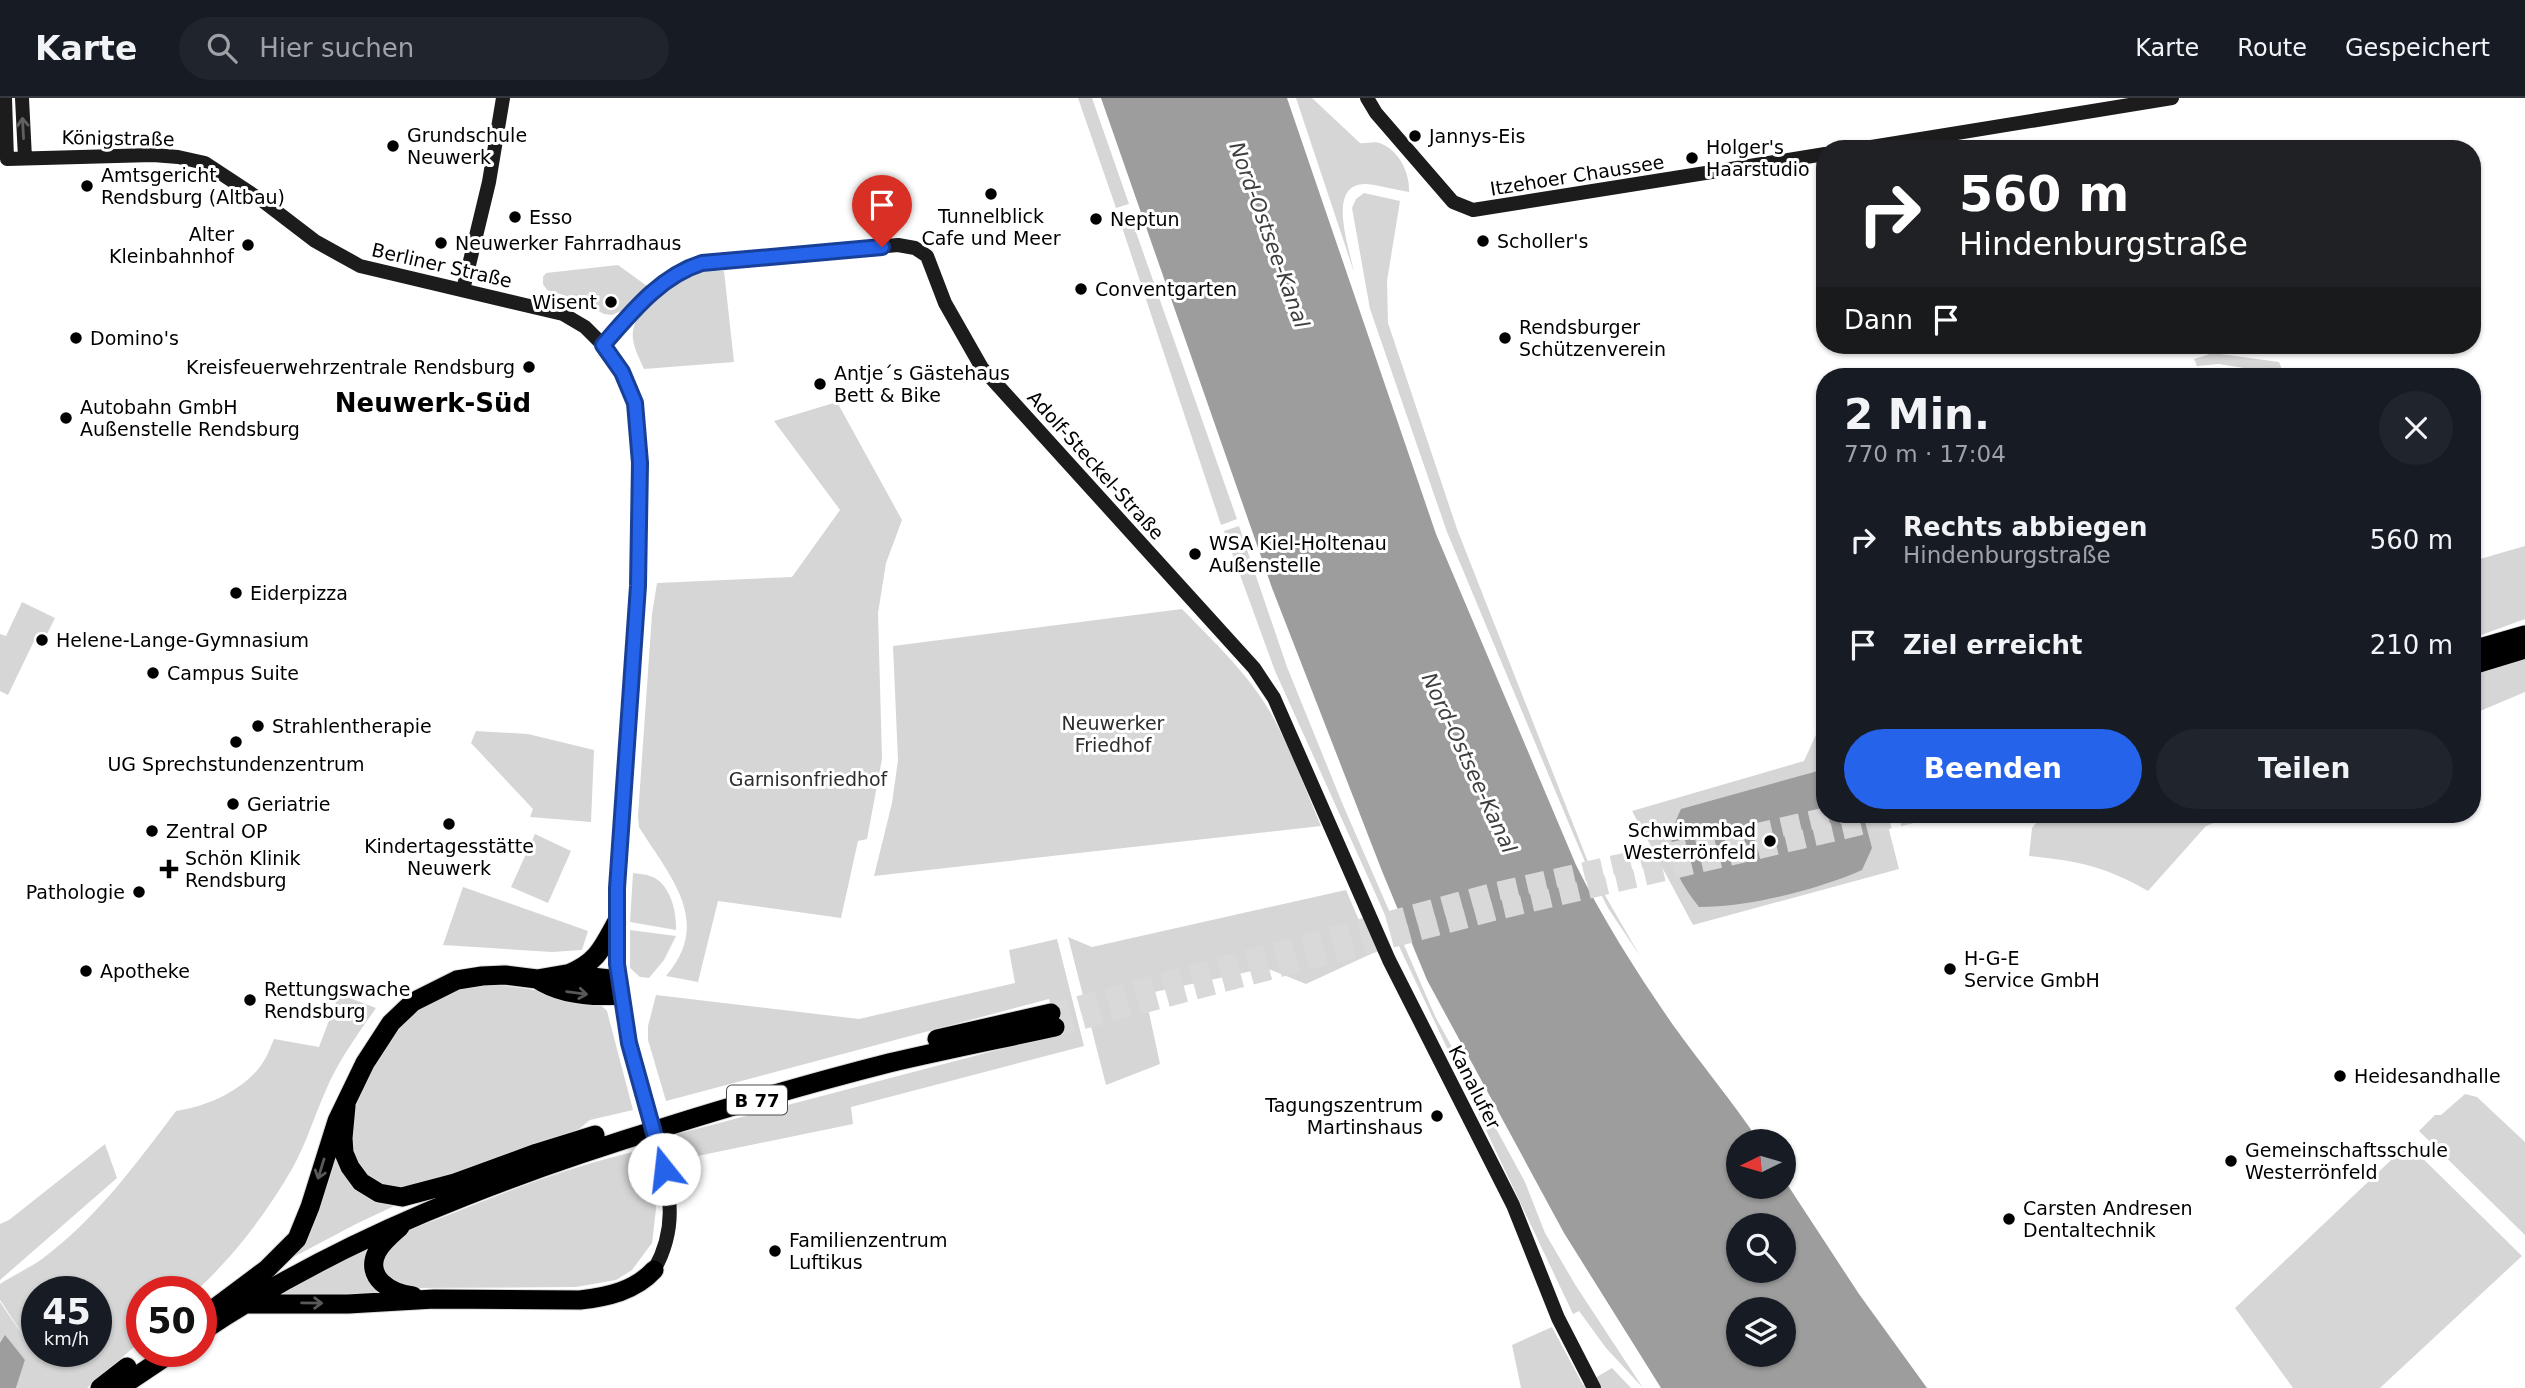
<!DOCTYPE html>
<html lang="de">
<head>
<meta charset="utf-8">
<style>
	body { margin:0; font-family:"DejaVu Sans",sans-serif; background:#20242c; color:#f1f3f6; height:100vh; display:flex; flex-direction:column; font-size:26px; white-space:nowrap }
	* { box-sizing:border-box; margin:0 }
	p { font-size:23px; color:#9ea1a6 }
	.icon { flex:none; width:38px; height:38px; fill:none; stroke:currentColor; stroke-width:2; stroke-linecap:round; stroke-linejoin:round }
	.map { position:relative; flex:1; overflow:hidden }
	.drawer { position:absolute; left:1816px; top:270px; width:665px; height:455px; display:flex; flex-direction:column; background:#171b24; border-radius:28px; box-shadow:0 2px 5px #0004 }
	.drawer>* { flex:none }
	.hud { position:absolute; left:1816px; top:42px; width:665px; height:214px; border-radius:28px; box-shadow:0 2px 5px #0004; background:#202124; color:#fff; overflow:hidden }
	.needle { width:46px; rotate:265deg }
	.fabs { position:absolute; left:1726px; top:1031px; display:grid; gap:14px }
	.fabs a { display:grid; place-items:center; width:70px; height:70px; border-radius:50%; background:#171b24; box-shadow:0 2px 5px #0004; font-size:35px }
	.speed { position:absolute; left:21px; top:1178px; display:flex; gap:14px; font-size:35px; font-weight:700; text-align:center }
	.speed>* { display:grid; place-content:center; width:91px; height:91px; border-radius:50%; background:#171b24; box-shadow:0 2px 5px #0004; line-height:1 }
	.speed small { font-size:18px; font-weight:400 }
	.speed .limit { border:10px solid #d22; background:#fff; color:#111 }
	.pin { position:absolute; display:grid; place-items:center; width:60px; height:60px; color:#fff; margin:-72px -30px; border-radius:50% 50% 50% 0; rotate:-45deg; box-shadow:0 0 7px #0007 }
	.pin .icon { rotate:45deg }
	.me { position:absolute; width:77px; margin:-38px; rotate:344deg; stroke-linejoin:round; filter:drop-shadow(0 0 5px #0008) }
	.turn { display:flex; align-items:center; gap:24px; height:147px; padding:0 28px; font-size:32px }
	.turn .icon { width:91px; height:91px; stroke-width:2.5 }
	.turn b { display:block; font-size:49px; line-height:60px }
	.then { display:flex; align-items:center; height:66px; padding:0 28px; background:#0003; gap:14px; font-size:26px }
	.round { display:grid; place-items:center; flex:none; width:74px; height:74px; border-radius:37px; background:#20242c }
	.summary { display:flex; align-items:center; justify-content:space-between; height:119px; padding:0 28px }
	h1 { font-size:42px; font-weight:600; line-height:52px }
	.cta { display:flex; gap:14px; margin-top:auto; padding:14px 28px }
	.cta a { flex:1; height:80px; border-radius:42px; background:#2563eb; color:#fff; font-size:28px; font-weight:600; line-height:80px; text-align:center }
	.cta a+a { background:#20242c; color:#f1f3f6 }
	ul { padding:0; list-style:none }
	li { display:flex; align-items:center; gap:21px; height:105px; padding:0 28px }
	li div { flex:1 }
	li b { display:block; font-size:26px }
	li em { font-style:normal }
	header { display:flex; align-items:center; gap:42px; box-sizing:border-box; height:98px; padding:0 35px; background:#171b24; border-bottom:2px solid #363941 }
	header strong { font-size:33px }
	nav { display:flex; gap:38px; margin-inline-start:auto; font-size:24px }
	.search { width:490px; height:63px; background:#20242c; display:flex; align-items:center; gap:18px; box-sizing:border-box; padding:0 24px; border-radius:38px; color:#9ea1a6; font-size:26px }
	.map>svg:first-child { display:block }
	.green { fill:#d6d6d6; fill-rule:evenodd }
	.water { fill:#9d9d9d; fill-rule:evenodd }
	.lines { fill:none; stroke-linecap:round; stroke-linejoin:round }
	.highway-tunnel { stroke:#d9d9d9; stroke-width:19; stroke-dasharray:19 10; stroke-linecap:butt }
	.highway-casing { stroke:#dbdbdb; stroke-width:21 }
	.secondary { stroke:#1c1c1c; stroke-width:14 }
	.highway { stroke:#000; stroke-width:19 }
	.secondary-bridge { stroke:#1c1c1c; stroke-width:14 }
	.oneway { stroke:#606060 }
	.oneway2 { stroke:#595959 }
	.route-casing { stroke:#184099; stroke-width:18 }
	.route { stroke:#2563eb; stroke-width:12 }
	.poi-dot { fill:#000; stroke:#fff; stroke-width:2.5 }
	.labels { text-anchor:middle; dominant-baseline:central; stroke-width:6; stroke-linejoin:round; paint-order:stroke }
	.shield { fill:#fff; stroke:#4c4c4c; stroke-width:2 }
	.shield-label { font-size:18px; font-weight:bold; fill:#000 }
	.poi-label { font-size:19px; fill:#000; stroke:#fff; text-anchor:start }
	.street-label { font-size:19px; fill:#000; stroke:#fff }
	.park-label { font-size:19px; fill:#2d2d2d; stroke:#fff }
	.water-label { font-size:21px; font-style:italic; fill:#3e3e3e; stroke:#fff }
	.district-label { font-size:26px; font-weight:bold; fill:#000; stroke:#fff }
</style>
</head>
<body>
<header>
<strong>Karte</strong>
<div class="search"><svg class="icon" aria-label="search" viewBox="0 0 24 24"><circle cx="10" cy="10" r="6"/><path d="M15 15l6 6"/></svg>Hier suchen</div>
<nav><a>Karte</a><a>Route</a><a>Gespeichert</a></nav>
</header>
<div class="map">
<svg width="2525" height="1290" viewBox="0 0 2525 1290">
	<rect width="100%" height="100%" fill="#fff"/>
	<path class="green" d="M1078 0H1092L1129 106 1116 110Z
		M1296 0H1312L1360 45C1367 46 1376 42 1382 46 1400 54 1410 76 1409 94 1395 92 1380 87 1366 86 1325 85 1350 152 1354 174Z
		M1364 95 1400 103 1387 183 1388 225 1457 431 1588 764 1603 794 1640 858 1608 810 1585 764 1447 434 1370 211 1352 110 1356 101Z
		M1130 117 1237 421 1221 427 1119 120Z
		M618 167 647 188 621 213 612 217 604 216 573 200 547 192 543 186V179L546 175Z
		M724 173 734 264 644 271C639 259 631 246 633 233 636 211 669 182 690 176 701 173 713 173 724 173Z
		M2213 255 2279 264 2283 274H2269L2219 266 2197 268 2194 261Z
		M837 304 902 422 886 465 878 515 882 661 867 741 858 743 841 820 718 803 698 884 666 878C713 823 670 779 639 729L638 718 652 516 657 485 792 479 840 412 774 323Z
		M1239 428 1287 569 1343 707 1435 918 1525 1084 1545 1135 1576 1188 1643 1290 1606 1250 1579 1213 1573 1216 1404 859 1275 573 1224 433Z
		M2525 448V521L2473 540V463Z
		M22 504 55 520 43 544 35 541 8 597 0 593V536L6 538Z
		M1182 511C1215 545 1253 580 1275 623 1293 657 1306 693 1321 728L874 778 892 705 898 662 893 548Z
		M2525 559V594L2473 616V574Z
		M1825 617V716H1885L1899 771 1693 827 1632 713 1804 663Z
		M476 633 528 636 594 652 591 724 530 719 533 711 471 645Z
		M2068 716H2235L2206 728 2148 793C2104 768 2078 763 2029 758L2032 730 2036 725Z
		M535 736 571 753 548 805 511 789Z
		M633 775C638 776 645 776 650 778 670 784 677 814 676 832L630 824Z
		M463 789 588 833 582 852 552 854 443 847Z
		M1346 792 1373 855 1306 886 1266 870 1145 896 1160 966 1106 987 1068 839 1092 849Z
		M630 832 676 838 664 862 649 880 640 879 630 870Z
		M1057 841 1084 948 851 1009 853 1026 683 1061 677 1036 1058 936 1049 901 666 1003 648 942V928L656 897 859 921 1015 885 1009 852Z
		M492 886 529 891 600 906 607 913 633 1012 590 1022 579 1031 462 1072 426 1088 395 1094 360 1076 347 1034 357 998 378 954 420 907 454 891Z
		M339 896 376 910C358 936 338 963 326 992 314 1019 306 1046 292 1071 266 1116 234 1158 196 1193L142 1194V1242L87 1290H16L25 1262 0 1245V1204L35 1255 0 1202V1186C14 1177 29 1170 42 1161 96 1121 136 1066 176 1013 205 1009 240 994 259 970 266 962 270 950 274 941L319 949ZM37 1194H96V1253H37Z
		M2465 996 2477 999 2525 1044V1137L2419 1033 2435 1017H2441Z
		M334 1038 345 1069 409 1101 356 1126 286 1163Z
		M105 1046 117 1080 0 1182V1126L9 1122Z
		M2408 1046 2522 1158 2380 1290H2293L2235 1210Z
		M645 1051 651 1064 656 1111 652 1145 632 1172 616 1182 576 1189 409 1190 386 1183 381 1153C398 1134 428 1125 451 1116 514 1090 579 1066 645 1051Z
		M374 1144C352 1168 373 1181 391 1198L267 1200Z
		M1552 1229 1583 1287 1612 1270 1631 1290H1521L1512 1247Z"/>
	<path class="water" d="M1101 0H1287L1436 436 1576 767C1604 823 1637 875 1673 927 1701 966 1732 1003 1759 1043H1738V1088H1783V1080L1859 1196 1927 1290H1661L1651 1274 1564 1135 1427 882 1382 773 1272 490ZM1738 1127H1783V1172H1738ZM1738 1211H1783V1256H1738Z
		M1825 671V716H1863L1872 750 1862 772C1817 792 1748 809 1699 809 1673 776 1662 750 1681 711Z
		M5 1237 25 1262 16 1290H0V1245Z"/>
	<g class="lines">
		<path class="highway-tunnel" d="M1051 915 1494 794 1839 716
			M1055 929 1499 812 1911 716"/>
		<defs>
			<path id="highway" d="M2473 552 2525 537
				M2473 567 2525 551
				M568 876C596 865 602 851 616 825
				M537 881C561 897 591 899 620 897
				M937 941 1051 915
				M346 1008 343 1040 344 1055 350 1069 361 1084 379 1095 402 1099 455 1085 537 1055 595 1037
				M400 1129C392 1136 382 1144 377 1154 364 1180 391 1195 413 1198
				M248 1206H348L434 1201 580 1202C607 1199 635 1193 654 1172
				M212 1212 267 1171 297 1141 310 1109 337 1023 365 965 391 925 413 904 457 882 482 878 505 877 537 881 566 876 618 882
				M201 1234C343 1139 502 1079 665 1029 739 1006 814 984 889 965 944 952 1000 941 1055 929
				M100 1290 127 1269
				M119 1290 174 1253"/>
		</defs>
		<use href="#highway" class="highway-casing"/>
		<path class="secondary" d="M5 0 7 61 153 57 178 59 205 65 264 104 315 143 360 168 563 216 585 229 603 247 622 274 635 305 640 365 638 488 616 825 620 897 641 993
			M22 0 25 60
			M1367 0 1376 15 1453 104 1473 112 1825 56
			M1859 51 2172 0
			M463 192 489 84 503 0
			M603 247C631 215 660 178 702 165L898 147 915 150 927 158 945 205 982 270 1254 570 1274 600 1389 862 1513 1107 1558 1220 1594 1290
			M654 1172C677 1131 671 1098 660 1054"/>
		<use href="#highway" class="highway"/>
		<path class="secondary-bridge" d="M641 993 660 1054"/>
	</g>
	<defs><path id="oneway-shaft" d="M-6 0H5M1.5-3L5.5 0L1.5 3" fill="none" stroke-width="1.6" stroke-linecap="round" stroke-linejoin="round" transform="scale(1.75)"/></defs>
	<use class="oneway" href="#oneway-shaft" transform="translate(23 30) rotate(-93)"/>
	<g class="oneway2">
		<use href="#oneway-shaft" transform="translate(577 895) rotate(8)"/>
		<use href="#oneway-shaft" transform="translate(321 1071) rotate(107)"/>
		<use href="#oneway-shaft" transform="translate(312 1205) rotate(1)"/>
	</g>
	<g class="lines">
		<defs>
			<path id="route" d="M664 1071 629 945 617 866V790L638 488 640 365 635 305 622 274 603 247C631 215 660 178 702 165L882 149"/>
		</defs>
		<use href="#route" class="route-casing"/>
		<use href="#route" class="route"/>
	</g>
	<g class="poi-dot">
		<circle cx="1415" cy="38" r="7"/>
		<circle cx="393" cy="48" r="7"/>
		<circle cx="1692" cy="60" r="7"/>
		<circle cx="87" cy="88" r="7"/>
		<circle cx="991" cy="96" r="7"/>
		<circle cx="515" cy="119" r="7"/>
		<circle cx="1096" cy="121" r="7"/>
		<circle cx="1483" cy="143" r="7"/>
		<circle cx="441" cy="145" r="7"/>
		<circle cx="248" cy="147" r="7"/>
		<circle cx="1081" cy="191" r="7"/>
		<circle cx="611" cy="204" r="7"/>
		<circle cx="76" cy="240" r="7"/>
		<circle cx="1505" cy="240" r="7"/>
		<circle cx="529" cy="269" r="7"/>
		<circle cx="820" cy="286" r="7"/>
		<circle cx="66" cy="320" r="7"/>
		<circle cx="1195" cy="456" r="7"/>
		<circle cx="236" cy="495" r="7"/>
		<circle cx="42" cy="542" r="7"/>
		<circle cx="153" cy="575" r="7"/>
		<circle cx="258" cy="628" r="7"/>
		<circle cx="236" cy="644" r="7"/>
		<circle cx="233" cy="706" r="7"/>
		<circle cx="449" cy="726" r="7"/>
		<circle cx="152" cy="733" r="7"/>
		<circle cx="1770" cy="743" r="7"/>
		<path d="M165.5 760.5h7v7h7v7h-7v7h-7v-7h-7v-7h7z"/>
		<circle cx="139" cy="794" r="7"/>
		<circle cx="1950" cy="871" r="7"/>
		<circle cx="86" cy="873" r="7"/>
		<circle cx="250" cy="902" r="7"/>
		<circle cx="2340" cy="978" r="7"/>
		<circle cx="1437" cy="1018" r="7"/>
		<circle cx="2231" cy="1063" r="7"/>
		<circle cx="2009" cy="1121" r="7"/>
		<circle cx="775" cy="1153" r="7"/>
	</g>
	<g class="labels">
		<rect class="shield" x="727" y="987.5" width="60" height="29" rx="5"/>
		<g class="shield-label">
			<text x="757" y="1002">B 77</text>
		</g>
		<g class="poi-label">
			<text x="407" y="37">Grundschule<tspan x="407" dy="22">Neuwerk</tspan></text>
			<text x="1429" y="38">Jannys-Eis</text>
			<text x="1706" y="49">Holger's<tspan x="1706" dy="22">Haarstudio</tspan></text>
			<text x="101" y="77">Amtsgericht<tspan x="101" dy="22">Rendsburg (Altbau)</tspan></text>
			<text x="991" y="118" text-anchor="middle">Tunnelblick<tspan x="991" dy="22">Cafe und Meer</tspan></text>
			<text x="529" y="119">Esso</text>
			<text x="1110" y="121">Neptun</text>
			<text x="234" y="136" text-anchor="end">Alter<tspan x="234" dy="22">Kleinbahnhof</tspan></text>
			<text x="1497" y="143">Scholler's</text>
			<text x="455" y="145">Neuwerker Fahrradhaus</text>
			<text x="1095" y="191">Conventgarten</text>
			<text x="597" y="204" text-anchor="end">Wisent</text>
			<text x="1519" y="229">Rendsburger<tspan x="1519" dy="22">Schützenverein</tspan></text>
			<text x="90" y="240">Domino's</text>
			<text x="515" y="269" text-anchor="end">Kreisfeuerwehrzentrale Rendsburg</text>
			<text x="834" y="275">Antje´s Gästehaus<tspan x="834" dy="22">Bett &amp; Bike</tspan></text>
			<text x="80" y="309">Autobahn GmbH<tspan x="80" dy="22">Außenstelle Rendsburg</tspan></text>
			<text x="1209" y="445">WSA Kiel-Holtenau<tspan x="1209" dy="22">Außenstelle</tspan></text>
			<text x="250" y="495">Eiderpizza</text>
			<text x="56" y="542">Helene-Lange-Gymnasium</text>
			<text x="167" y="575">Campus Suite</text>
			<text x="272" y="628">Strahlentherapie</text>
			<text x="236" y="666" text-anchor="middle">UG Sprechstundenzentrum</text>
			<text x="247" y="706">Geriatrie</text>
			<text x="1756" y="732" text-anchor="end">Schwimmbad<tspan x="1756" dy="22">Westerrönfeld</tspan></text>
			<text x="166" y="733">Zentral OP</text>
			<text x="449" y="748" text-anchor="middle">Kindertagesstätte<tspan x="449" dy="22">Neuwerk</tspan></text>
			<text x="185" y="760">Schön Klinik<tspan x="185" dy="22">Rendsburg</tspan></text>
			<text x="125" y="794" text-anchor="end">Pathologie</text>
			<text x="1964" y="860">H-G-E<tspan x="1964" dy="22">Service GmbH</tspan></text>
			<text x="100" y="873">Apotheke</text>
			<text x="264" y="891">Rettungswache<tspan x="264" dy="22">Rendsburg</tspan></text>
			<text x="2354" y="978">Heidesandhalle</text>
			<text x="1423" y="1007" text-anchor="end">Tagungszentrum<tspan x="1423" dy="22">Martinshaus</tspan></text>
			<text x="2245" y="1052">Gemeinschaftsschule<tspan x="2245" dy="22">Westerrönfeld</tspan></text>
			<text x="2023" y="1110">Carsten Andresen<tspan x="2023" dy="22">Dentaltechnik</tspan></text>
			<text x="789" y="1142">Familienzentrum<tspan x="789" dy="22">Luftikus</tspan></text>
		</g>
		<g class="street-label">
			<text transform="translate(118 40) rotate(1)">Königstraße</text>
			<text transform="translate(1577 77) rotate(-9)">Itzehoer Chaussee</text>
			<text transform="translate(442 167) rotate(13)">Berliner Straße</text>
			<text transform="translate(1096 367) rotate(48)">Adolf-Steckel-Straße</text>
			<text transform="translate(1475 989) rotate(63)">Kanalufer</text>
		</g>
		<g class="park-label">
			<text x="1113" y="625">Neuwerker<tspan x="1113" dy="22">Friedhof</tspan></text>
			<text x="808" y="681">Garnisonfriedhof</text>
		</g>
		<g class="water-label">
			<text transform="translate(1269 137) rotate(70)">Nord-Ostsee-Kanal</text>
			<text transform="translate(1469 665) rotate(65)">Nord-Ostsee-Kanal</text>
		</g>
		<g class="district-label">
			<text x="433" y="305">Neuwerk-Süd</text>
		</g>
	</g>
</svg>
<div class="fabs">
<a><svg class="needle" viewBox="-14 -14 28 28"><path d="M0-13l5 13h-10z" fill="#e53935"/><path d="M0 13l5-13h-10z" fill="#9ea1a6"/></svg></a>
<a><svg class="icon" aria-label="search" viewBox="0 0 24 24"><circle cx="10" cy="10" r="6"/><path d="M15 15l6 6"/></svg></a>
<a><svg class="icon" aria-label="layers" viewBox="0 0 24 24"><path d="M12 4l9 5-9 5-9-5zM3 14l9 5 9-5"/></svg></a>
</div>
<div class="speed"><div>45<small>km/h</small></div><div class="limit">50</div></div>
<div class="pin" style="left:882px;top:149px;background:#d93025"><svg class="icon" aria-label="arrive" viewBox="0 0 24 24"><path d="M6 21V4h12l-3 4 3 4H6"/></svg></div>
<svg class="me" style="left:664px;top:1071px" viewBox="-20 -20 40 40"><circle r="19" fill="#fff"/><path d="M0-13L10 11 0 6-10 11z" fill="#2563eb"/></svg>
<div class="hud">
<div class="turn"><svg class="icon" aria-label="right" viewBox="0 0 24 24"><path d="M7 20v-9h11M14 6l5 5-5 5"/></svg><div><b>560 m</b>Hindenburgstraße</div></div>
<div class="then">Dann<svg class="icon" aria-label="arrive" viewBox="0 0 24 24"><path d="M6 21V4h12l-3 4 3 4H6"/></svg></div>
</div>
<section class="drawer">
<div class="summary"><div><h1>2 Min.</h1><p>770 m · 17:04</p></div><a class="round"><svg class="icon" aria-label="close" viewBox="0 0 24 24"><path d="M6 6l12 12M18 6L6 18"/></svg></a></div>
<ul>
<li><svg class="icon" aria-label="right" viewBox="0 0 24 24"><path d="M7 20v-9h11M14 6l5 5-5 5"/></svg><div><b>Rechts abbiegen</b><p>Hindenburgstraße</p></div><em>560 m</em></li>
<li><svg class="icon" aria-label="arrive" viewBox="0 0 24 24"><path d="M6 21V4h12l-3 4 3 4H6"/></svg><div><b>Ziel erreicht</b></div><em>210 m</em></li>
</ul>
<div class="cta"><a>Beenden</a><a>Teilen</a></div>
</section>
</div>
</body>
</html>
